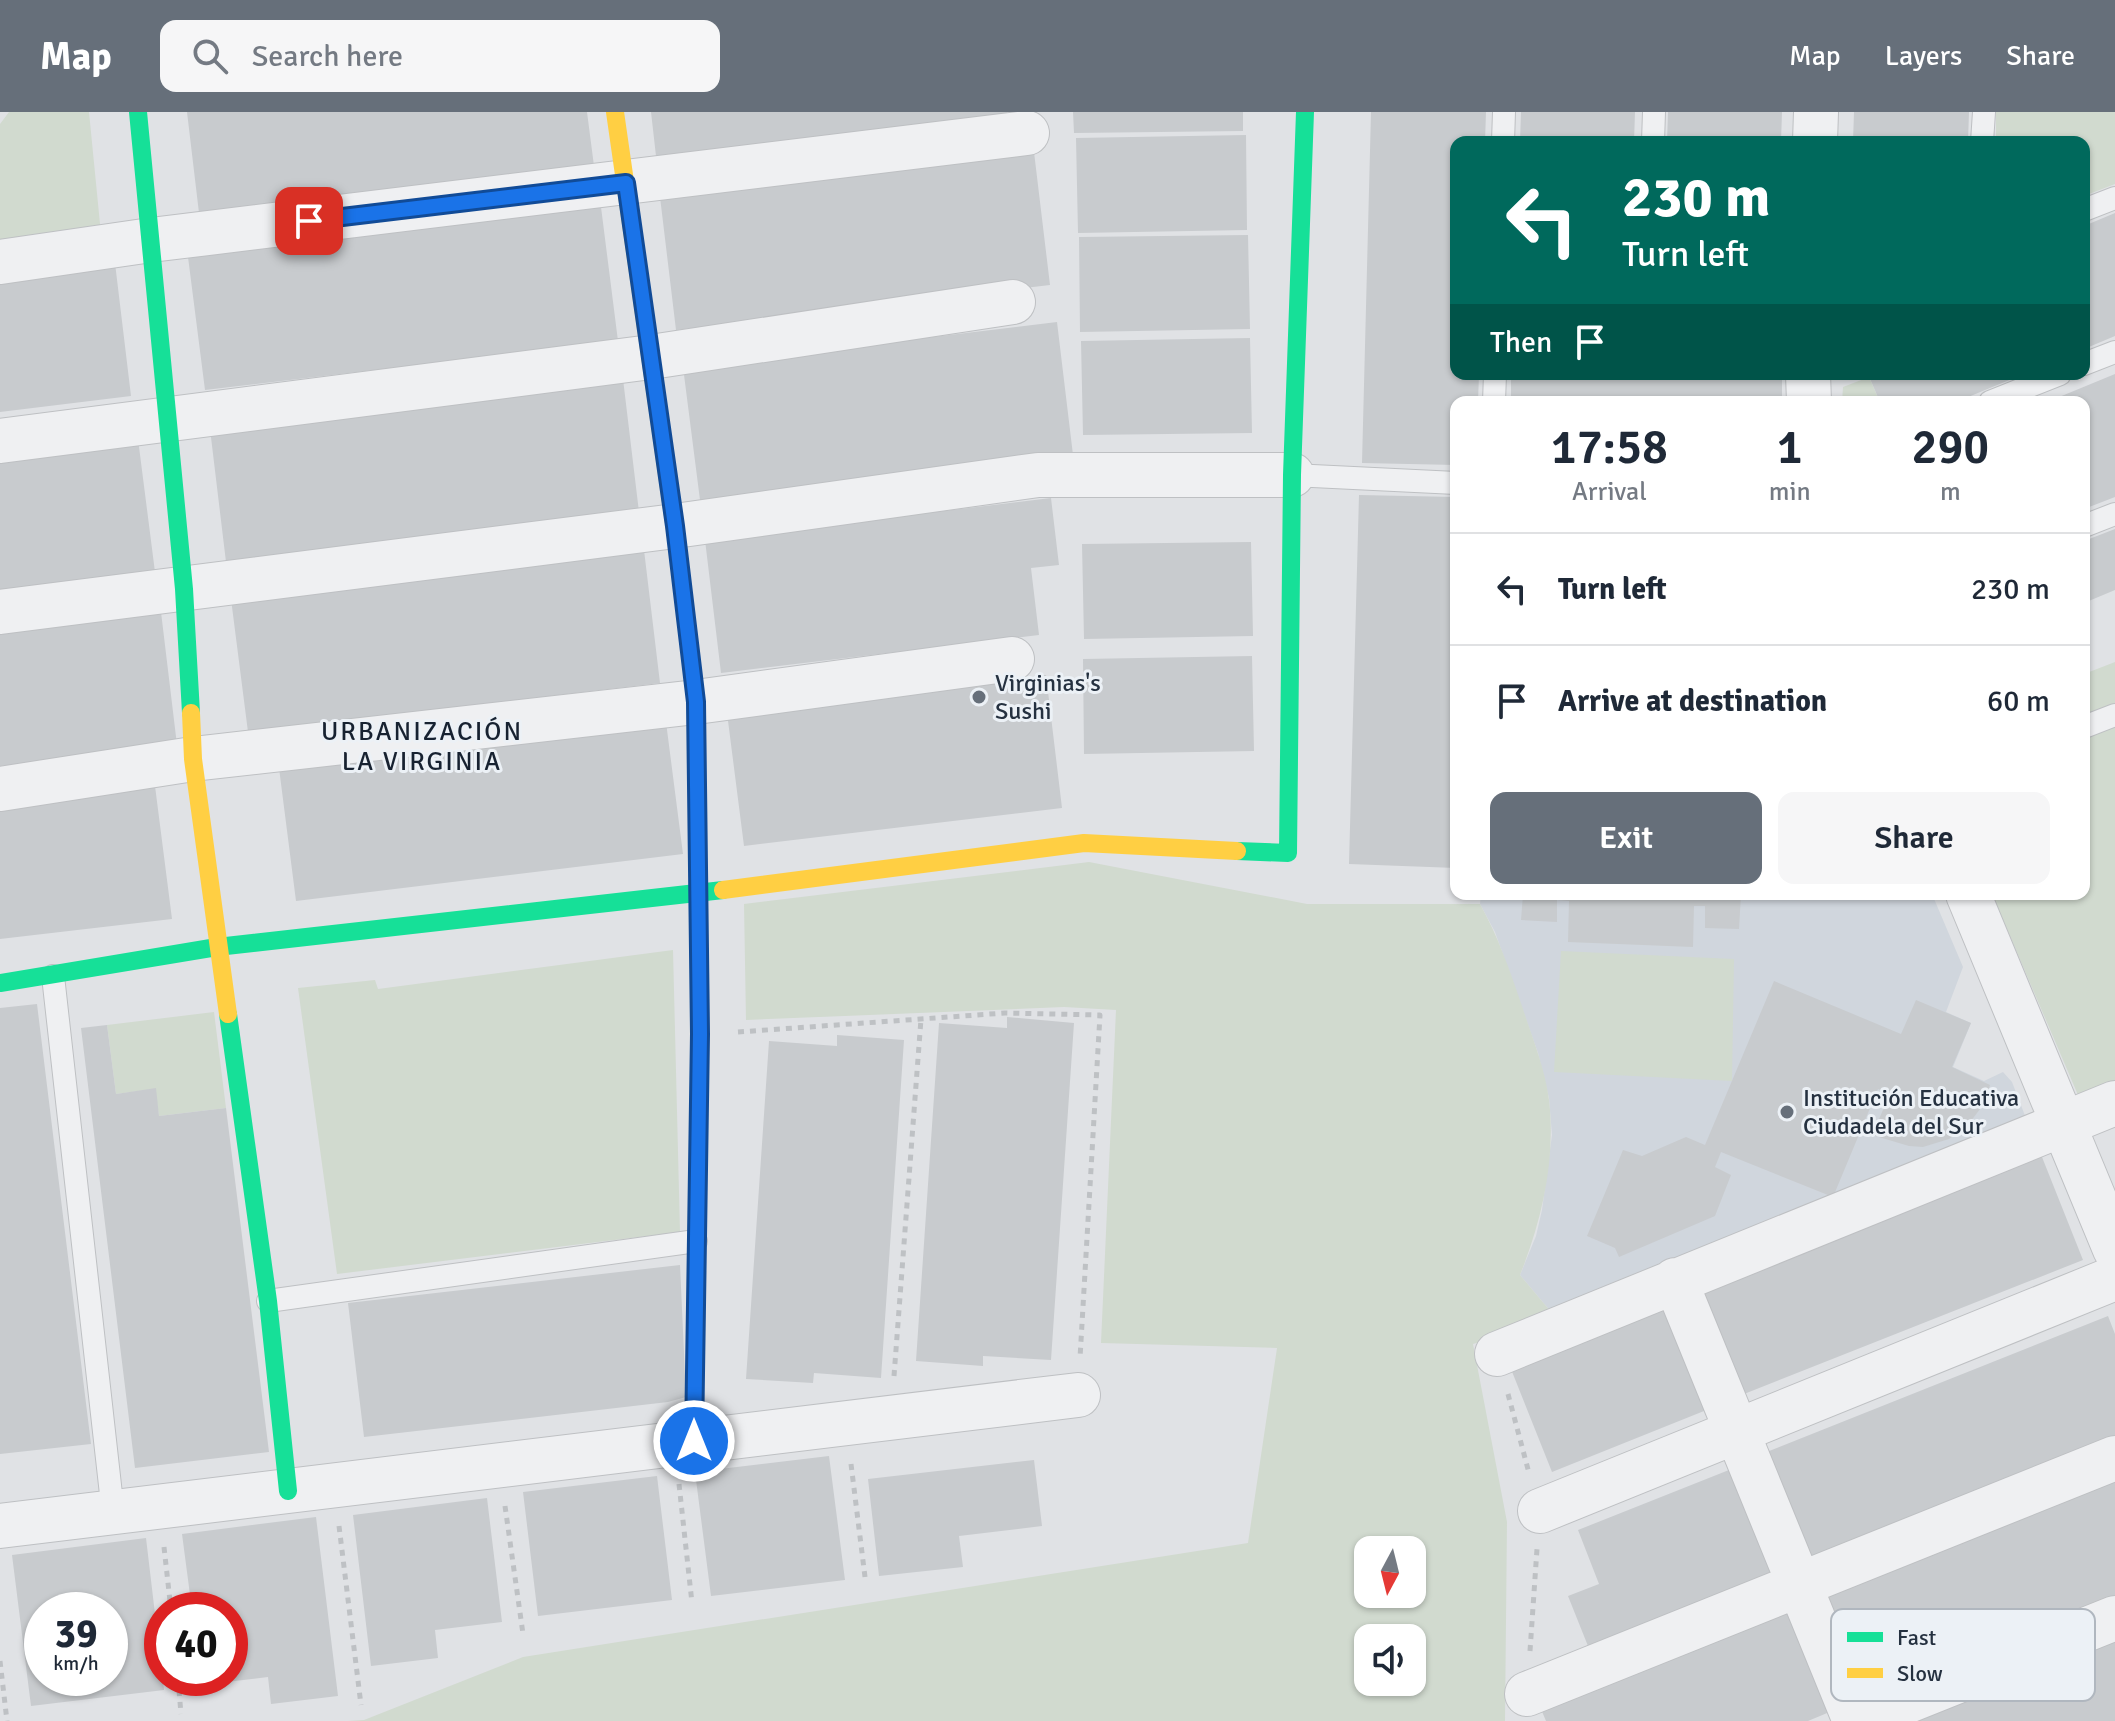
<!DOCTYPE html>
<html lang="en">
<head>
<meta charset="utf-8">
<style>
	body { margin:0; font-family:Signika,sans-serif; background:#f6f6f7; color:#1f2937; height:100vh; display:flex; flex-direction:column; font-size:30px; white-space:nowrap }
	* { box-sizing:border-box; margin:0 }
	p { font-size:26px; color:#747a83 }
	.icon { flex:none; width:44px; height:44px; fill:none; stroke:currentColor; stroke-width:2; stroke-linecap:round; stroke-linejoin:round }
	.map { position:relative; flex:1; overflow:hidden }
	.drawer { position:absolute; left:1450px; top:284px; width:640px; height:504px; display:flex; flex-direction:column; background:#fff; border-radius:16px; box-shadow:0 2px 6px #0004 }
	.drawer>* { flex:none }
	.hud { position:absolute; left:1450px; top:24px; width:640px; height:244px; border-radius:16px; box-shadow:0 2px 6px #0004; background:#00695c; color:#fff; overflow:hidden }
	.needle { width:52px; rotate:187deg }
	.fabs { position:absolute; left:1354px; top:1424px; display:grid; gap:16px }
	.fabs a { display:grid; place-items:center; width:72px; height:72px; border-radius:16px; background:#fff; box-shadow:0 2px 6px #0004; font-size:40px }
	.speed { position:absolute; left:24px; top:1480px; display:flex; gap:16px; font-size:40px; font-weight:700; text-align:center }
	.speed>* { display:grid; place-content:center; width:104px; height:104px; border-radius:50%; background:#fff; box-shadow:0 2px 6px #0004; line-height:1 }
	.speed small { font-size:20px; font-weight:400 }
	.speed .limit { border:12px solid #d22; background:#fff; color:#111 }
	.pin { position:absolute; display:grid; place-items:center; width:68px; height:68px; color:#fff; margin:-34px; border-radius:16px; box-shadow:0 4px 12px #0006 }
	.me { position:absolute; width:88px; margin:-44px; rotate:0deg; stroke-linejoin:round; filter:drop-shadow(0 0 6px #0008) }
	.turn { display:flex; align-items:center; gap:28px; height:168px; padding:0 40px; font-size:36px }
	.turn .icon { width:104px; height:104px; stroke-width:2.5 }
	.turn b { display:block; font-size:56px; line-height:68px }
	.then { display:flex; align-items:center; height:76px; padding:0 40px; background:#0003; gap:16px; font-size:30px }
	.eta { display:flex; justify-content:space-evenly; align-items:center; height:136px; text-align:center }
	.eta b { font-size:48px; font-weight:600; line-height:56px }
	.button { display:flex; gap:16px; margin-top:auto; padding:16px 40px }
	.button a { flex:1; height:92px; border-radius:16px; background:#666f7a; color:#fff; font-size:32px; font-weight:600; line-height:92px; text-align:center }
	.button a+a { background:#f6f6f7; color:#1f2937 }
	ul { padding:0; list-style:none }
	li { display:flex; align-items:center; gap:24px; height:112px; padding:0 40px; border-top:2px solid #e0e1e3 }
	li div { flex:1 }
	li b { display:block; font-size:30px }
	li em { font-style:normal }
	header { display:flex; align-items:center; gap:48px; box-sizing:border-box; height:112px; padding:0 40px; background:#666f7a; color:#fff }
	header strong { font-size:38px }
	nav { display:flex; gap:44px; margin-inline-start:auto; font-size:28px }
	.search { width:560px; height:72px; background:#f6f6f7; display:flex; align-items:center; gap:20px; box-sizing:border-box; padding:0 28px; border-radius:16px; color:#747a83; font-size:30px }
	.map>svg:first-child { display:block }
	.built { fill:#d0d6dd }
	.green { fill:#d1dacf; fill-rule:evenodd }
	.building { fill:#c8cbce; fill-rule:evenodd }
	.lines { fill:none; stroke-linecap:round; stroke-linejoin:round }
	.lane-casing { stroke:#bec0c3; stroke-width:24 }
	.street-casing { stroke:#bec0c3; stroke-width:46 }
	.path { stroke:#bec1c4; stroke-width:5; stroke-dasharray:6 6; stroke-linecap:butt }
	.lane { stroke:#eff0f2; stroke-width:22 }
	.street { stroke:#eff0f2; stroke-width:44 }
	.fast { stroke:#16e098; stroke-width:18 }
	.slow { stroke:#ffcf43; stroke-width:18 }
	.route-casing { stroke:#114b97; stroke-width:20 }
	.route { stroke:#1a73e8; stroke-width:14 }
	.poi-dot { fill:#666f7a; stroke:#ecf1f6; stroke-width:3 }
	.labels { text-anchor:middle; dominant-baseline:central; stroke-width:6; stroke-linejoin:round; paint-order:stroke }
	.poi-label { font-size:24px; fill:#253140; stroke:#ecf1f6; text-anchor:start }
	.neighbourhood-label { font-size:26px; letter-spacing:2px; fill:#172231; stroke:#ecf1f6 }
	.key { fill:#ecf1f6; stroke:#b0b7bf; stroke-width:2 }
	.key-label { font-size:22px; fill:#253140 }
</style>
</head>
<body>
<header>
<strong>Map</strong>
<div class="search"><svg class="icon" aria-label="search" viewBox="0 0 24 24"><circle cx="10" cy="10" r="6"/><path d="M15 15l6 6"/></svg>Search here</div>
<nav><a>Map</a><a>Layers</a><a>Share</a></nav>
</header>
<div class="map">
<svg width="2115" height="1609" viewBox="0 0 2115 1609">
	<rect width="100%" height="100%" fill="#e0e2e5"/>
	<path class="built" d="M1481 782H1932L1963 855 1946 900 1971 911 1953 955 1984 969 2003 960 2012 970 2029 1014 1557 1207 1520 1163 1536 1124 1542 1098 1552 1023 1549 986 1538 941 1495 820 1480 792Z"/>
	<path class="green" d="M9 0H89L101 122 0 142V12Z
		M1996 0H2115V72L2084 84V30H1996Z
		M1869 265 1880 290H1842L1843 275Z
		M2115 550V975L2081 990 1992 782H2084V562Z
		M1089 750 1307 792H1480C1498 824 1510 859 1522 894 1532 925 1545 956 1549 988 1556 1047 1542 1108 1520 1163L1557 1207 1473 1232 1507 1410 1505 1609H348L364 1608 523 1545 1248 1431 1277 1236 1101 1231 1116 898 1064 895 746 908 744 792ZM1368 1438H1412V1482H1368ZM1368 1526H1412V1570H1368Z
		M673 838 680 1120 337 1162 298 876 375 868 378 877Z
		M1561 839 1734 847 1732 969 1554 960Z
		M214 900 226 996 159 1004 155 977 116 982 107 913Z"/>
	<path class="building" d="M187 0H587L594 54 199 101Z
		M651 0H1007V2L656 44Z
		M1073 0H1243V19L1074 21Z
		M1371 0H1486L1485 30H1456V262H1479L1478 290H1456V353L1362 351Z
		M1521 0H1635L1634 30H1520Z
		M1668 0H1782L1781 30H1667Z
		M1854 0H1969L1968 30H1853Z
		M1246 23 1247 118 1078 121 1076 26Z
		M1034 40 1050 173 676 218 660 85Z
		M601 95 618 229 205 278 188 145Z
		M2115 101V224L2084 237V114Z
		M1248 123 1250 217 1080 220 1079 125Z
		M115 151 131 284 0 300V165Z
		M1057 210 1073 343 700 388 683 255Z
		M1250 226 1252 321 1083 323 1081 229Z
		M1511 262H1782V290H1511Z
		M1868 262H2024L1956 290H1880Z
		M2115 262V385L2084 397V290H2047Z
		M623 267 639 400 226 450 210 317Z
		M138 327 155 460 0 479V344Z
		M1359 383 1456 385V756L1349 752Z
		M1051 386 1059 453 1031 456 1039 523 721 561 705 428Z
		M2115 417V478L2084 491V429Z
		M1251 430 1253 524 1084 527 1082 432Z
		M644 438 660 571 248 620 231 487Z
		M161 500 177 633 0 654V520Z
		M1252 544 1254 639 1084 642 1083 547Z
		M1046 563 1062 696 744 734 727 601Z
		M666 610 683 742 296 789 279 656Z
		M155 674 172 807 0 827V692Z
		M1523 782H1741L1739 817 1705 816V794H1694L1693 835 1568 830 1569 789 1557 788V810L1521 808Z
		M1774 869 1901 922 1916 888 1971 911 1952 955 1990 973 1984 992 1967 1014 1949 1027 1923 1035 1909 1034 1872 1023 1890 982 1878 977 1833 1085 1721 1040 1715 1055 1731 1063 1715 1104 1619 1145 1615 1136 1587 1124 1623 1038 1642 1044 1686 1025 1705 1033Z
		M37 892 91 1332 0 1342V896Z
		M1007 905 1074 911 1051 1248 983 1244V1254L916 1249 939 911 1007 916Z
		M107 913 116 982 156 976 159 1004 226 996 269 1340 135 1356 81 916Z
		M837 923 904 928 881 1266 814 1261 813 1271 746 1267 769 929 837 934Z
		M2040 1040 2083 1148 1739 1284 1695 1176Z
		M680 1153 686 1285 668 1290 364 1325 348 1191Z
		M1665 1189 1709 1297 1552 1360 1509 1252Z
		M2108 1204 2115 1222V1327L1807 1449 1764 1341Z
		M829 1344 845 1468 711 1484 695 1360Z
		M1034 1348 1042 1414 959 1424 963 1455 879 1464 868 1367Z
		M1734 1356 1778 1464 1590 1539 1568 1484 1599 1472 1578 1418Z
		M657 1364 672 1488 538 1504 523 1380Z
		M2115 1365V1490L1864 1590 1820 1482Z
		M487 1386 502 1510 435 1518 438 1546 371 1554 353 1403Z
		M316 1405 338 1584 271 1592 268 1565 201 1573 200 1566H230V1498H192L182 1422Z
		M146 1426 164 1578 31 1594 12 1443ZM42 1498H110V1566H42Z
		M1789 1491 1832 1599 1808 1609H1546L1538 1590Z
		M2115 1522V1609H1894Z"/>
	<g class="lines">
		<defs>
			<path id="lane" d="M1503 30 1504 0
				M1653 30 1654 0
				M1982 30 1984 0
				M2084 98 2115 86
				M2084 252 2115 240
				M1494 290 1495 262
				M1990 290 2060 262
				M1292 363 1456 371
				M2084 414 2115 402
				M2084 615 2115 603
				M53 864 113 1400
				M268 1189 696 1129"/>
			<path id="street" d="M1815 30 1816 0
				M0 150 151 128 1027 21
				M1808 262 1809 290
				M0 329 651 245 1013 190
				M0 500 675 414 1038 363H1292
				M0 677 193 647 696 590 1012 547
				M1968 782 2115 1137
				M1675 1168 1855 1609
				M1497 1242 2115 991
				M1540 1399 2115 1166
				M0 1414 1078 1283
				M1527 1582 2115 1346
				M1858 1609 2115 1506"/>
		</defs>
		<use href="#lane" class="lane-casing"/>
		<use href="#street" class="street-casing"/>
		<path class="path" d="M738 920 1005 901 1100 903 1080 1246
			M894 1264 921 907
			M1508 1282 1529 1361
			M851 1352 865 1465
			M679 1372 692 1491
			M505 1394 523 1522
			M339 1414 361 1593
			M164 1435 171 1498
			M1530 1539 1537 1437
			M0 1549 7 1609
			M178 1566 181 1602"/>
		<use href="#lane" class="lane"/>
		<use href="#street" class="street"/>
		<path class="fast" d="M138 0 184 477 191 601
			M679 446 696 590 700 922 698 1045
			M1237 739 1288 741 1292 363 1305 0
			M0 871 217 835 723 778
			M228 902 268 1189 288 1379"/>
		<path class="slow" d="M615 0 679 446
			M191 601 193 647 228 902
			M723 778 1084 731 1237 739
			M694 1329 698 1045"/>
	</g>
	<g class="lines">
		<defs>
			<path id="route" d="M309 109 626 71 675 414 696 590 700 922 694 1329"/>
		</defs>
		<use href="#route" class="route-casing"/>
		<use href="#route" class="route"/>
	</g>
	<g class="poi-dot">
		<circle cx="979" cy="585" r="8"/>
		<circle cx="1787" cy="1000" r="8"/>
	</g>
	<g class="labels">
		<g class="poi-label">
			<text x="995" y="571">Virginias's<tspan x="995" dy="28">Sushi</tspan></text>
			<text x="1803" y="986">Institución Educativa<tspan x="1803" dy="28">Ciudadela del Sur</tspan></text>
		</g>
		<g class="neighbourhood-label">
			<text x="422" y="620">URBANIZACIÓN<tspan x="422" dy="30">LA VIRGINIA</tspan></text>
		</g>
	</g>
	<rect x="1831" y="1497" width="264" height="92" rx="12" class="key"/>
	<rect x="1847" y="1520" width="36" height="10" fill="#16e098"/>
	<rect x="1847" y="1556" width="36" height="10" fill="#ffcf43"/>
	<g class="key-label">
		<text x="1897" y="1533">Fast</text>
		<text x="1897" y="1569">Slow</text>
	</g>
</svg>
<div class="fabs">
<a><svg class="needle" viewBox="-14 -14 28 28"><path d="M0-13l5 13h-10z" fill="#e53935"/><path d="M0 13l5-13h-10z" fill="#747a83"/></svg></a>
<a><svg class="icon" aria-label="sound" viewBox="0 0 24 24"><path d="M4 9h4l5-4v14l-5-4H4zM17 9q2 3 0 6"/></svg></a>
</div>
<div class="speed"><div>39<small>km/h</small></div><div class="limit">40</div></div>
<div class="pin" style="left:309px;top:109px;background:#d93025"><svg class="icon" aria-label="arrive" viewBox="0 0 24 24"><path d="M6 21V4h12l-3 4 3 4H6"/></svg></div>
<svg class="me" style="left:694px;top:1329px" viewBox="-20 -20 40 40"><circle r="17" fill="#1a73e8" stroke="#fff" stroke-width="3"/><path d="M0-11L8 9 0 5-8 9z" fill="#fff"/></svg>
<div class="hud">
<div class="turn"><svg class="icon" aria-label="left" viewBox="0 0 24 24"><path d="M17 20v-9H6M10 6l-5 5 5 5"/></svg><div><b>230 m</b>Turn left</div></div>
<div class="then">Then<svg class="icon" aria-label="arrive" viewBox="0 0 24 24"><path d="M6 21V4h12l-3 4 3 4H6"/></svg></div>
</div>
<section class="drawer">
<div class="eta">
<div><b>17:58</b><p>Arrival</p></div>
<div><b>1</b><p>min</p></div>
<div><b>290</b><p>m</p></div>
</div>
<ul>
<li><svg class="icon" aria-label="left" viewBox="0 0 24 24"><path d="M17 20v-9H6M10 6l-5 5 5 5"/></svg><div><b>Turn left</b></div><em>230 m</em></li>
<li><svg class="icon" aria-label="arrive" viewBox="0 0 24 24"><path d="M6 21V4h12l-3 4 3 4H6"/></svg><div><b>Arrive at destination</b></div><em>60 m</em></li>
</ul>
<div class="button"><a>Exit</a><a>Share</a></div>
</section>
</div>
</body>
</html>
